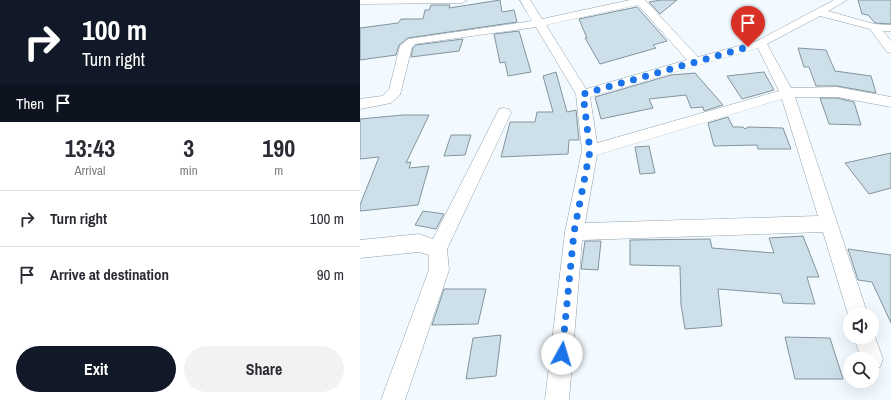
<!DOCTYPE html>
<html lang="en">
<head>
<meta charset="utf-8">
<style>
	body { margin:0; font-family:"Archivo Narrow",sans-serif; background:#f2f2f3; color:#2b2b33; height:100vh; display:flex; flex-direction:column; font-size:15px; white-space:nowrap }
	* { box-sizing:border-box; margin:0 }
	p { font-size:13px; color:#7c7c81 }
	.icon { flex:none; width:22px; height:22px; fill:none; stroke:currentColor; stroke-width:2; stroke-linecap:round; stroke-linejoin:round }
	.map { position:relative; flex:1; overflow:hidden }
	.sheet { display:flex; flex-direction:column; background:#fff; width:360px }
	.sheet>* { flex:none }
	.top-card { background:#111827; color:#fff; overflow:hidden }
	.tools { position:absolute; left:483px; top:308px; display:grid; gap:8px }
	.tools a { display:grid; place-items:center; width:36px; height:36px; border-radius:50%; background:#fff; box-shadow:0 4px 16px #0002; font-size:20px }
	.pin { position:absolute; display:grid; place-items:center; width:34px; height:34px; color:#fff; margin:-41px -17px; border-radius:50% 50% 50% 0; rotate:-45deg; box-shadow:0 0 4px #0007 }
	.pin .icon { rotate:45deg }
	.me { position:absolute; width:44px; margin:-22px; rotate:6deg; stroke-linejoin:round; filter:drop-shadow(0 0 3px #0008) }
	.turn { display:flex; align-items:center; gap:14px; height:84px; padding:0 16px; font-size:18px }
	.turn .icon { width:52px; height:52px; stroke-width:2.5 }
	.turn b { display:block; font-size:28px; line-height:34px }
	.then { display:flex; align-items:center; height:38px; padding:0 16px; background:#0003; gap:8px; font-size:15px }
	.eta { display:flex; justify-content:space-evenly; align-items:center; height:68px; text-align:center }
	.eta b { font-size:24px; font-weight:800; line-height:28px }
	.cta { display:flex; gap:8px; margin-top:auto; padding:8px 16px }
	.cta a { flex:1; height:46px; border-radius:24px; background:#111827; color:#fff; font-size:16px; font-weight:800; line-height:46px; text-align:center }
	.cta a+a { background:#f2f2f3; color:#2b2b33 }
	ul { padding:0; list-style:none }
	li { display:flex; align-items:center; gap:12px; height:56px; padding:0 16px; border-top:1px solid #e1e1e2 }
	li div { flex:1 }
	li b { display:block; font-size:15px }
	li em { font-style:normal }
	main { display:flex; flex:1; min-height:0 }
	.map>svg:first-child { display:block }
	.building { fill:#cddfe9; stroke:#83949e }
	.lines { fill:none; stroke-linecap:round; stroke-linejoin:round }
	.minor-casing { stroke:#90a1ac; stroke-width:1 }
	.minor { fill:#fff; fill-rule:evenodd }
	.route { stroke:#1a73e8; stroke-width:7; stroke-dasharray:0 12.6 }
</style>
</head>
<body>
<main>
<section class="sheet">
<div class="top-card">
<div class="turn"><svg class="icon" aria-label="right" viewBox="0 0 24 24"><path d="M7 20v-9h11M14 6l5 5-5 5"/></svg><div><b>100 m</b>Turn right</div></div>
<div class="then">Then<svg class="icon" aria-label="arrive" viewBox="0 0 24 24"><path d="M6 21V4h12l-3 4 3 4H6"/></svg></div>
</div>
<div class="eta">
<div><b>13:43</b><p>Arrival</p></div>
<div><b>3</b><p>min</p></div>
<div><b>190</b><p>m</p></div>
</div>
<ul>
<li><svg class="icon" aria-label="right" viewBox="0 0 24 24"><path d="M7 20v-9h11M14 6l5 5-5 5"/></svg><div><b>Turn right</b></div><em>100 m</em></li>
<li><svg class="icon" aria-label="arrive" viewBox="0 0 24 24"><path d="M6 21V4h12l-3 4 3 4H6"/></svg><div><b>Arrive at destination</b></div><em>90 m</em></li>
</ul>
<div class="cta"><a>Exit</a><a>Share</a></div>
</section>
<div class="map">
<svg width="531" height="400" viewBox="0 0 531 400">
	<rect width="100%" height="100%" fill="#f3faff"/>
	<path class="building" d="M140 0 142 12 154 10 157 22 48 38 39 45 36 55 0 60V28L38 23 41 19H63L65 10H69L71 5H90L89 8Z
		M301 0H317L300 14 289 2Z
		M498 0H531V24L515 23 508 15 502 14Z
		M277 7 307 41 293 45 296 48 240 64 225 38H227L219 19Z
		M159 31 171 72 148 76 145 62 140 63 134 34Z
		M103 39 99 51 51 57 53 48 56 45Z
		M438 48 466 50 475 71 511 76 516 93 477 86H456L449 67H444Z
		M196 72 207 112 216 110 219 140H209L208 154 141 157 150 122H175L177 112H193L183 76Z
		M404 72 414 90 382 99 367 76Z
		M335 73 363 105 344 111 343 107 331 108 326 95 289 99 293 108 241 119 235 97 311 75Z
		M460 98H477L494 102 501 125 469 124Z
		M43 115H69L46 163 51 162 49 168 69 166 58 205 0 211V205L19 157 0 159V119Z
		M368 117 373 127H383L385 129 388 127 423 128 431 149H398L397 145 354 146 348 123Z
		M91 135H111L105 155 84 156Z
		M289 146 295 173 280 174 275 147Z
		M531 153V188L509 194 485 163Z
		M63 211 84 214 76 229 55 225Z
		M443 236 459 277H447L455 304 423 303 421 294 358 289 362 326 325 329 321 305 320 266 270 265V240L350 239 352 248 414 253 409 238Z
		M225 241H241L238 270 221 269Z
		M488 249 531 255V323L512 282 498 280Z
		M84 289H126L118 324 72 325Z
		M141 335 136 376 106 379 113 338Z
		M425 337 470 338 483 379H435Z"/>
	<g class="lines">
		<defs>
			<path id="minor" d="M0 0H107L102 3 0 4Z
				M160 0H170L182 19 270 0H285L338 57 397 41 474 0H487L468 11 514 24 531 25V31H523L531 41V53L527 52 510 29 460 16 407 44 431 88 477 87 531 97V107L477 97H435L508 315H490V321L463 232 222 240 209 400H185L205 232 222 151 216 94 176 27 55 44 52 47 40 95 31 103 0 109V99L22 96 29 90 40 46 48 39 172 21ZM278 5 327 60 226 89 186 25ZM398 48 419 91 237 143 230 97ZM422 99 458 216 225 223 237 155Z
				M144 108 149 109 151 113 87 249 89 270 45 400H21L69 270V255L59 252 0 258V240L59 234 73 239 137 113 139 109Z
				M512 329 523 359 520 367 512 370V359H501L494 337H512Z"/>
		</defs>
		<use href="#minor" class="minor-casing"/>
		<use href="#minor" class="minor"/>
	</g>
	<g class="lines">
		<path class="route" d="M202 354 214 232 230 151 223 94 388 47"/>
	</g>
</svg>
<div class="tools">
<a><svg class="icon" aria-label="sound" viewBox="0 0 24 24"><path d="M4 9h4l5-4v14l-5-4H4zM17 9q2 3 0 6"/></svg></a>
<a><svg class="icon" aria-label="search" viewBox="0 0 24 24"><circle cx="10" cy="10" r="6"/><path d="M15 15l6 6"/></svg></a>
</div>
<div class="pin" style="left:388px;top:47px;background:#d93025"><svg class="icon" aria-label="arrive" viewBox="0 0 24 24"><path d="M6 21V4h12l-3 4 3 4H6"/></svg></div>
<svg class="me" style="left:202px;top:354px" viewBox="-20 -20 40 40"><circle r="19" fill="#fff"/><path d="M0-13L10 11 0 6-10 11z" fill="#1a73e8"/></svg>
</div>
</main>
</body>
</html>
